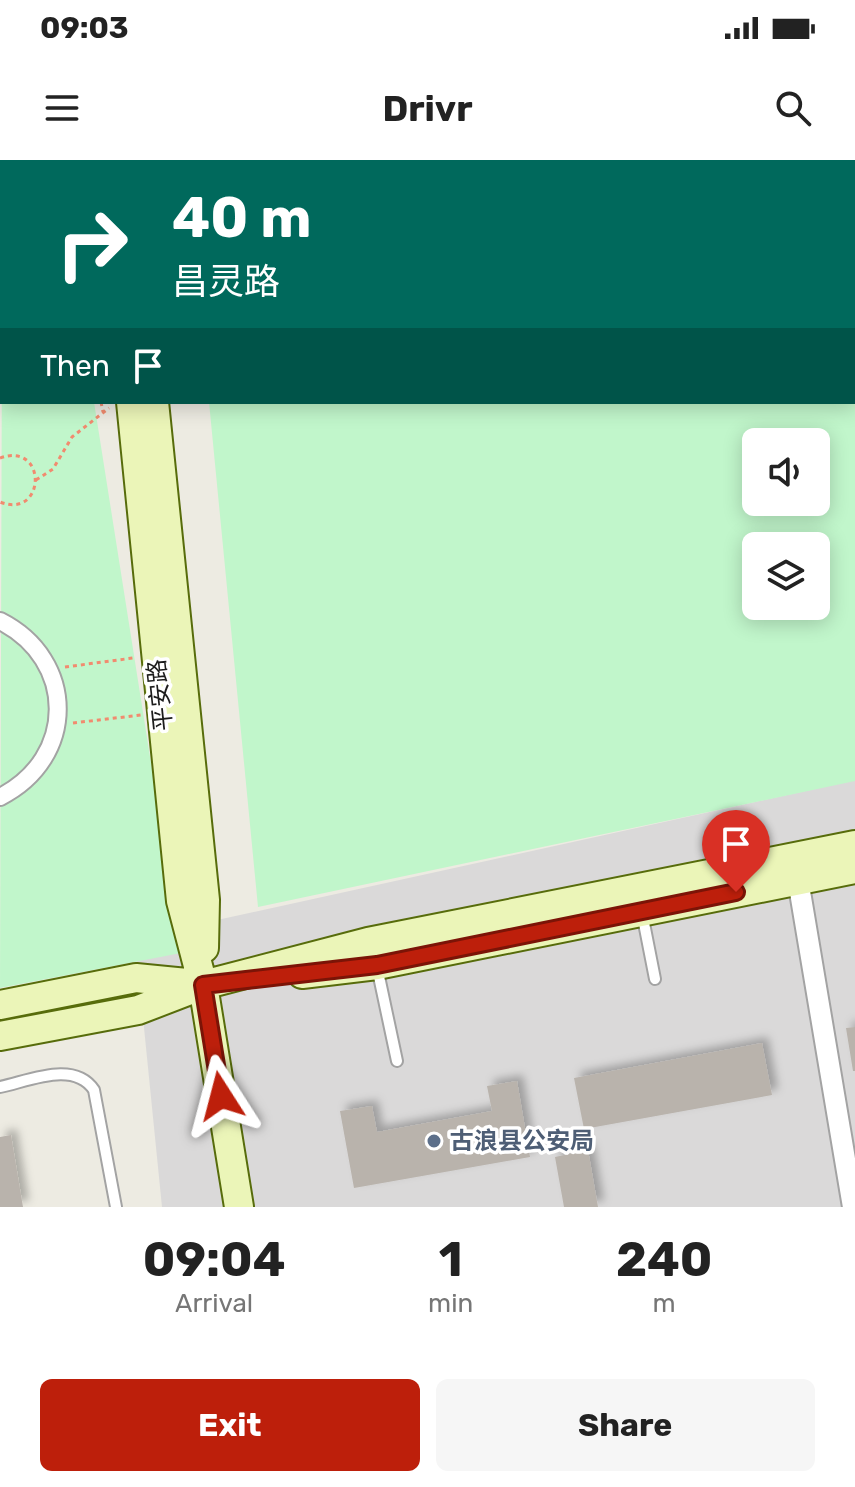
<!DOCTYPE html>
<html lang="en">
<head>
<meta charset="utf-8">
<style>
	body { margin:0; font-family:Rubik,"Noto Sans SC",sans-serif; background:#f6f6f6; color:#222; height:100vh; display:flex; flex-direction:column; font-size:30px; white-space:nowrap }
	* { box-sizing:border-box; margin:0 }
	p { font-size:26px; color:#767676 }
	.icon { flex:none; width:44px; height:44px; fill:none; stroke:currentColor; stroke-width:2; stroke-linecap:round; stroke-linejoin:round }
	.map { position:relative; height:1047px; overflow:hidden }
	.details { display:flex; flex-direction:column; background:#fff; flex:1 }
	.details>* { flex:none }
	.guide { position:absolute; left:0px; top:0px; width:856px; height:244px; box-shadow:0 4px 20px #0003; background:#00695c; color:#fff; overflow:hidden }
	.controls { position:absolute; left:742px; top:268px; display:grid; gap:16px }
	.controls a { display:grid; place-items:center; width:88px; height:88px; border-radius:12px; background:#fff; box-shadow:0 4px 20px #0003; font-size:40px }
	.pin { position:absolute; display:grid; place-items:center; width:68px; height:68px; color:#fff; margin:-82px -34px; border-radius:50% 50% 50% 0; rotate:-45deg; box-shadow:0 0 8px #0007 }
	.pin .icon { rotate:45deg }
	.me { position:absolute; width:88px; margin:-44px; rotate:351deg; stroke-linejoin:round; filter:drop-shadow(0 0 6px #0008) }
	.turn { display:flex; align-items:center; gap:28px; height:168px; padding:0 40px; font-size:36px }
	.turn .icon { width:104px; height:104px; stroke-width:2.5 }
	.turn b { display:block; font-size:56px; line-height:68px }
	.then { display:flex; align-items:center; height:76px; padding:0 40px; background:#0003; gap:16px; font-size:30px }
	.eta { display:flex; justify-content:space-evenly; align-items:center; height:136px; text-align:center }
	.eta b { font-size:48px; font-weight:700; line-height:56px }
	.primary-button { display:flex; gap:16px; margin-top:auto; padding:16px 40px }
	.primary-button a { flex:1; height:92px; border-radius:12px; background:#bd1f0b; color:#fff; font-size:32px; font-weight:700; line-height:92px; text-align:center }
	.primary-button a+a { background:#f6f6f6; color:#222 }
	.status { display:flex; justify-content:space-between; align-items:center; height:56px; padding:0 40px; background:#fff; direction:ltr }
	.status svg { height:22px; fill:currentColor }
	header { display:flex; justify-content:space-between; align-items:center; height:104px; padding:0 40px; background:#fff; font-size:36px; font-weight:700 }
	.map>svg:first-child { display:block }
	.residential { fill:#dad9d9 }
	.park { fill:#c1f6cb; fill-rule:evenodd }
	.building { fill:#b9b3ac; filter:url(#shadow) }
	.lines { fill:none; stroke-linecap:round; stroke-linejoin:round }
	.service-casing { stroke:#a3a3a3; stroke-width:14 }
	.pedestrian-casing { stroke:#a3a3a3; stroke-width:20 }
	.minor-casing { stroke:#a3a3a3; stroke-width:24 }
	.secondary-casing { stroke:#576c0b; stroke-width:32 }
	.path { stroke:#f18b6f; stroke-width:3; stroke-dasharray:4 4; stroke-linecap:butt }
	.service { stroke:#fff; stroke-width:10 }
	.pedestrian { stroke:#fff; stroke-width:16 }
	.minor { stroke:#fff; stroke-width:20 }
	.secondary { stroke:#ebf5b8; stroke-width:28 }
	.route-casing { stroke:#7b1407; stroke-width:20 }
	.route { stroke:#bd1f0b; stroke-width:14 }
	.service-dot { fill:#5c6f8a; stroke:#fff; stroke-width:3 }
	.labels { text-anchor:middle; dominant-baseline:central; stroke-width:7; stroke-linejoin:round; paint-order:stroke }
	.street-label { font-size:24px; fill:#1c1c1c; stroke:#fff }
	.service-label { font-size:24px; font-weight:bold; fill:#4e5e75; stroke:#fff; text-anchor:start }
</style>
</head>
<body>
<div class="status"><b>09:03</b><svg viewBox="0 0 49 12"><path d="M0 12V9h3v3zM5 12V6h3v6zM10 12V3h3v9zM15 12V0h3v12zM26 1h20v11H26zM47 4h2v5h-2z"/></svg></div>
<header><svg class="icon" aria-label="menu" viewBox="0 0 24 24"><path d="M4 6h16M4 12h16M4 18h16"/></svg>Drivr<svg class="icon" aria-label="search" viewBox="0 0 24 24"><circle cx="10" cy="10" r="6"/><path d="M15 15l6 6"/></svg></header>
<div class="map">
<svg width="855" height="1047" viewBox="0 0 855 1047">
	<defs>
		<filter id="shadow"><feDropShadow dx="6" dy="-6" stdDeviation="4" flood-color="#0004"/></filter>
	</defs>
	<rect width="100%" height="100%" fill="#edebe2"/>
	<path class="residential" d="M855 620V1047H162L135 778Z"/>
	<path class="park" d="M185 0H855V621L258 747 209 242H854V2ZM756 282H816V342H756ZM756 386H816V446H756Z
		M2 156V242H94L181 793 0 828Z"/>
	<path class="building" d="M855 867V911H853L846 868Z
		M762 883 772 935 584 969 574 918Z
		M517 921 530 997 354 1028 340 951 372 946 377 972 492 951 487 926Z
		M11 975 23 1047H0V977Z
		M588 990 598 1047H564L555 997Z"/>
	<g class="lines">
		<defs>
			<path id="service" d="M642 753 655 819
				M377 807 397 901
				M0 927C29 921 74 900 94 930L116 1047"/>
			<path id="pedestrian" d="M0 461C77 500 77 598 0 637"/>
			<path id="minor" d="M796 708 853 1047"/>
			<path id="secondary" d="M106 0V2
				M130 0V2
				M131 242 181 741 203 825 239 1047
				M154 242 205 740 204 788
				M302 814 377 805 855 709
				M0 845 136 818 197 824
				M0 876 138 850 203 825 368 782 855 685"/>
		</defs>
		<use href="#service" class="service-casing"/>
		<use href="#pedestrian" class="pedestrian-casing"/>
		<use href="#minor" class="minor-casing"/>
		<use href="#secondary" class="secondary-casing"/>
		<path class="path" d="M0 146 2 144
			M101 242 103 252
			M0 298C48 281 46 360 0 342
			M36 320 53 309 72 277 109 248
			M65 507 133 498
			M73 563 141 555"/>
		<use href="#service" class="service"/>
		<use href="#pedestrian" class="pedestrian"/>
		<use href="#minor" class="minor"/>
		<use href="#secondary" class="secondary"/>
	</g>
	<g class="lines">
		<defs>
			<path id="route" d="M221 936 203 825 377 805 736 732"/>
		</defs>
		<use href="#route" class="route-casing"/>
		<use href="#route" class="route"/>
	</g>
	<circle class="service-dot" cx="434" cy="981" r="8"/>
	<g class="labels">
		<g class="street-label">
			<text transform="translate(160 535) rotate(-96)">平安路</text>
		</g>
		<g class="service-label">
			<text x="450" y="981">古浪县公安局</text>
		</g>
	</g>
</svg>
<div class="controls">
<a><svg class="icon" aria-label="sound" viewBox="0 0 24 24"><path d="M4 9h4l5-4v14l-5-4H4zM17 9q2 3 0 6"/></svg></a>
<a><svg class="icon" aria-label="layers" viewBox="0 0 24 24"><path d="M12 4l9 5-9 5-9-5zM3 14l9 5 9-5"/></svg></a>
</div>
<div class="pin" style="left:736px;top:732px;background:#d93025"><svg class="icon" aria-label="arrive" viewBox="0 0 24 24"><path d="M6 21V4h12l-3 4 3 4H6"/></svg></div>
<svg class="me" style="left:221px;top:936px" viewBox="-20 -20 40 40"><path d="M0-17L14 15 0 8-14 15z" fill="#bd1f0b" stroke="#fff" stroke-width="4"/></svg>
<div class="guide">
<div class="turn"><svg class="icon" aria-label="right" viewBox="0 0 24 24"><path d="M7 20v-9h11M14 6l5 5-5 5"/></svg><div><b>40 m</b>昌灵路</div></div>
<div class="then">Then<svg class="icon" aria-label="arrive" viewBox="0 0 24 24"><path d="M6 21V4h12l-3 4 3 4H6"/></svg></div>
</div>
</div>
<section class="details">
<div class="eta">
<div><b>09:04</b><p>Arrival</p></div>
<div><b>1</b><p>min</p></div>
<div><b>240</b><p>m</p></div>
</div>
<div class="primary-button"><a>Exit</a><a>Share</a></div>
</section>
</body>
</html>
